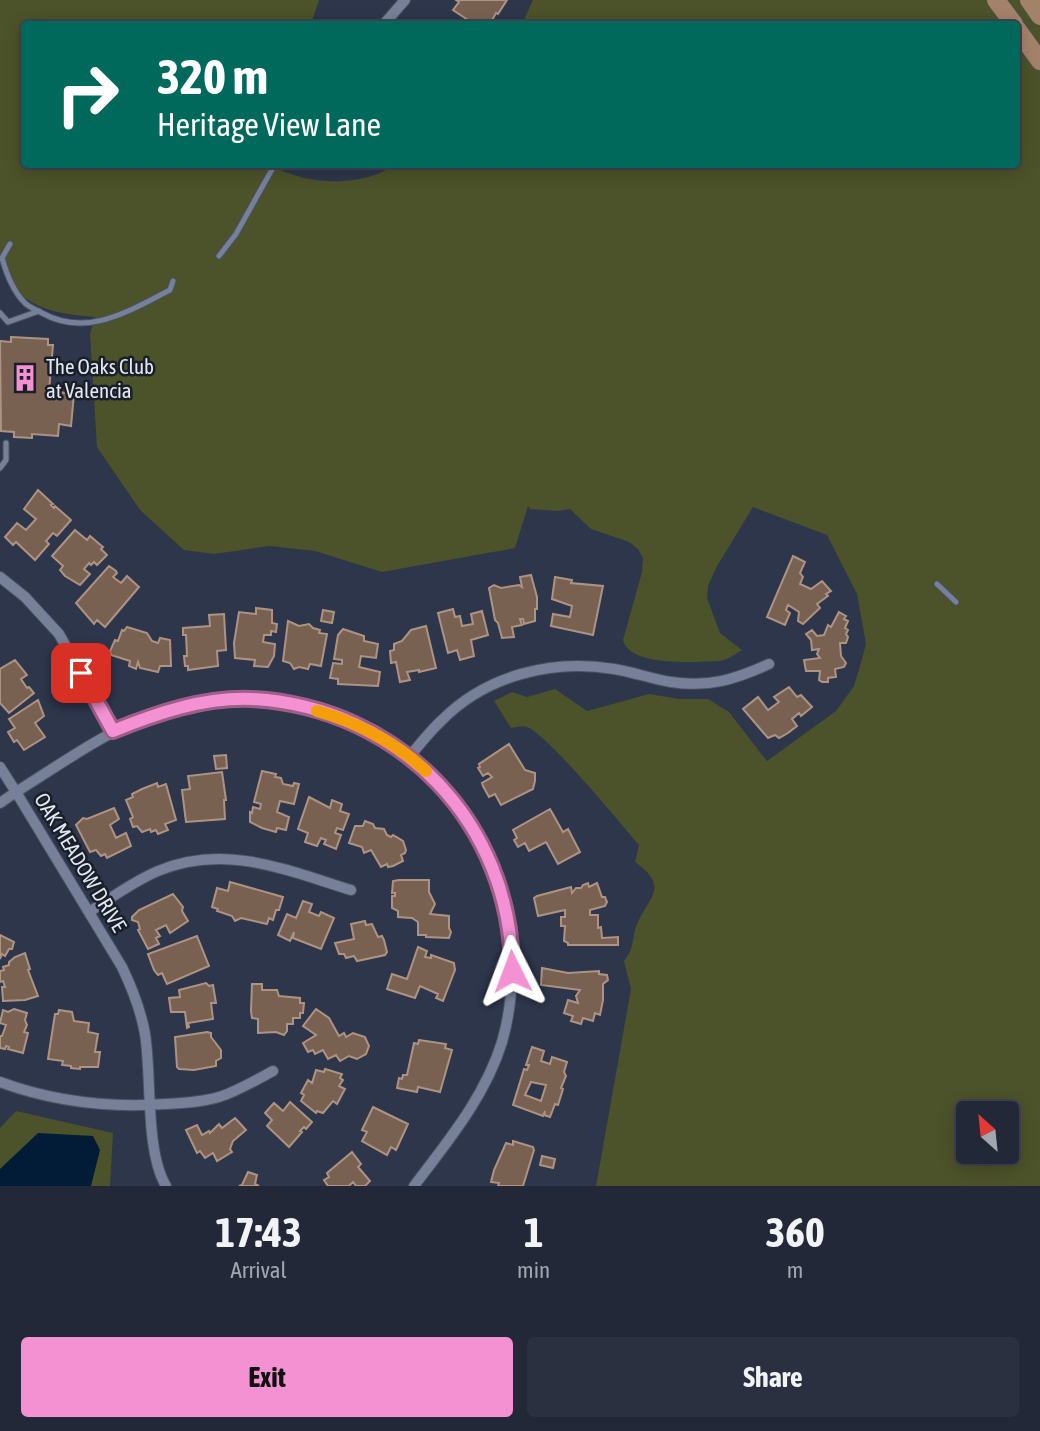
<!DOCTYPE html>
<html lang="en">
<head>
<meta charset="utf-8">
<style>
	body { margin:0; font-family:"Asap Condensed",sans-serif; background:#2a3040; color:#f1f3f6; height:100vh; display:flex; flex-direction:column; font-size:26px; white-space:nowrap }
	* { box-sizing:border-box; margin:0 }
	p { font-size:23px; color:#a2a6ae }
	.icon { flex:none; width:38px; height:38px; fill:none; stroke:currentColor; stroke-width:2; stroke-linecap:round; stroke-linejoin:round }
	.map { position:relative; height:1186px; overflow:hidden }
	.panel { display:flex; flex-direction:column; background:#222838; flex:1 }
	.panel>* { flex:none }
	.guide { position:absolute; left:21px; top:21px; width:999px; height:147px; border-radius:7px; box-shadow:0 4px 18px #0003,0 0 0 2px #3f4453; background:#00695c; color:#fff; overflow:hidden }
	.needle { width:46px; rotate:333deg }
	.buttons { position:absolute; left:956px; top:1101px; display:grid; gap:14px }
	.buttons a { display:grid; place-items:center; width:63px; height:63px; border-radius:7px; background:#222838; box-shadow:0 4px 18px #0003,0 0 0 2px #3f4453; font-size:35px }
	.pin { position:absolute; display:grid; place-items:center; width:60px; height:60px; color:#fff; margin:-30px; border-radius:14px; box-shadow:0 4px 10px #0006 }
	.me { position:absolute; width:77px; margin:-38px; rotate:357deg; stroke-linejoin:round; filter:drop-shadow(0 0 5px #0008) }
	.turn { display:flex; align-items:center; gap:24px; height:147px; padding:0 21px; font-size:32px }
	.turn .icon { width:91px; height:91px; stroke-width:2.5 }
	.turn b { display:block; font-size:49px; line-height:60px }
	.eta { display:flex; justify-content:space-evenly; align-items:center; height:119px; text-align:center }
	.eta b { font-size:42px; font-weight:700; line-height:49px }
	.button { display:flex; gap:14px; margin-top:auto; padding:14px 21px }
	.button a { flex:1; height:80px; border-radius:7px; background:#f491d3; color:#111; font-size:28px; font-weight:700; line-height:80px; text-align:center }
	.button a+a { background:#2a3040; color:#f1f3f6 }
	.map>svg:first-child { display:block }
	.green { fill:#4c5229; fill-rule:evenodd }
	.water { fill:#021c38 }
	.building { fill:#796152; stroke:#ae9383; stroke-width:2; fill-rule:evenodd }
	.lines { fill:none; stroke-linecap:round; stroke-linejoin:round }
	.service-casing { stroke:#4a5263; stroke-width:7 }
	.minor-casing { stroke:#4a5263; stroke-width:12 }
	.primary-casing { stroke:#4a5263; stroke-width:19 }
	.service { stroke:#768199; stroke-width:5 }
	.minor { stroke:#768199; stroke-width:10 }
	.primary { stroke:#a4826a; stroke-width:18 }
	.route-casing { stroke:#9f5e89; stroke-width:18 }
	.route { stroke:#f491d3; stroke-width:12 }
	.slow { stroke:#f59e0b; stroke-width:12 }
	.labels { text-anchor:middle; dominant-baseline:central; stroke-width:5; stroke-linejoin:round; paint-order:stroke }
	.poi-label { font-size:21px; fill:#e2e8f6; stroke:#191e27; text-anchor:start }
	.street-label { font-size:21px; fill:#e2e8f6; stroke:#191e27 }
</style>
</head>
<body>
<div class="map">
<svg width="1040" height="1186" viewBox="0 0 1040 1186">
	<rect width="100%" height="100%" fill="#2d364b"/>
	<path class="green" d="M0 0H319L311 24H24V164L271 165C306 186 362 188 396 164H1017V24H522L533 0H1040V1186H596L631 989 624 961C633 950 632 942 635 930 645 898 673 889 635 862L639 845C621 824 547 734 527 727 523 726 516 727 511 728L494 701 512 692 527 697 555 689 587 711 649 694 680 699H708L729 712 767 761 836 711 854 686 860 666 866 644 857 594 827 535 753 507 716 568 708 586 707 598 720 633 742 650C735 654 727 661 718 661 696 662 629 667 623 640L642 572 643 558 638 549 629 542 591 529 570 509 558 511 530 509 528 506 515 548 382 572 315 551 269 546 214 554 184 550 140 510 97 447 90 334 95 317C69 315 30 311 14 286 8 277 5 265 0 255ZM968 1113H1006V1152H968Z
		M16 1111 113 1133 110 1186H0V1128Z"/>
	<path class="water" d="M38 1133 93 1136 100 1150 91 1186H0V1169Z"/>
	<path class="building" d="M456 0H507L498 14 496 13 490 24H474L453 10 459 2Z
		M11 337 48 339V345H53L49 391 74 394 71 426 59 424 58 436 32 434V438L14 437V432L1 431 0 341 11 342Z
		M38 490 53 504 51 505 54 508 55 506 71 520 57 536 53 533 46 541 49 544 35 560 16 542 13 545 5 537 17 523 26 530 36 519 24 509Z
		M75 530 87 540 90 536 103 547 101 549 107 555 97 565 94 562 91 565 89 563 84 569 90 574 80 585 65 576 60 570 63 566 52 556Z
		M793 556 805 562 800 573 803 577 800 584 811 589 822 581 831 591 826 594 828 596 817 604 820 608 803 624 798 621 799 612 788 605 786 610 790 613 785 625 767 617Z
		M109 566 116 571 117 573 113 577 121 583 127 576 139 587 105 627 97 620 94 624 76 603Z
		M531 575 537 597V609H535V621L524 624 523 619H520L522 625 512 627 514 637 502 638 498 623 495 620 489 588 494 585 501 588 519 585 522 587 520 577Z
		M555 577 572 580 571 583 603 586 593 635 551 626 553 614 570 617 572 606 552 599Z
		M256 608 272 610V623L277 624 276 632 271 631V635H264L263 642 275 644 274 656 268 667 254 666 255 660 235 658 234 643 239 612 256 614Z
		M453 609 455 617 460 616 462 626 473 624 471 614 482 611 488 635 471 640 474 656 460 660 457 650 448 653 438 613Z
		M323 610 334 612 332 623 321 621Z
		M839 612 846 616 844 619 848 621 845 628 848 630 846 634 848 637 846 643H840L841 656 846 663 844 667 835 669 836 677 828 678V682H822L819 680 820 671H806L804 660 820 658 817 654 819 649 812 650 811 640 806 634 812 630 817 636 824 635 828 625 831 627Z
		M224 614 226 650 217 651 218 666 188 670V666H185L184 656H187L186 635H183V628L210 626 209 615Z
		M288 621 299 626 309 624 313 628 320 630 319 633 327 634 321 666 310 664 308 669 299 667 294 669 290 663 283 661Z
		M426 626 436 668 419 672V670L407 672 410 680 400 682 396 662 391 663 390 651 394 650V644L402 641 411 630Z
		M127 627 147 633 152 641 158 643 160 638 170 640 171 666H160L158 672 140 668 138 662 136 669 129 666 130 661 111 655 110 651 115 640 118 641 122 630 124 631Z
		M343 629 364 636V641L378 644 376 658 361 656 359 667 380 672 378 686 338 684V679L330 678 333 663 342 664V660L334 659 338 635Z
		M15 660 27 675 21 679 27 688 29 687 34 693 9 713 0 703V669Z
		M789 687 797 697 801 695 812 707 801 716 799 713 792 719 797 726 788 733 779 738 775 735 768 738 743 709 758 697 768 710 779 702 774 697Z
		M38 700 44 716 35 723 45 737 24 750 17 740 14 742 8 732 15 728 9 719Z
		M509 744 525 770 535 773V781L533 789 501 805 495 794 489 797 483 786 482 783 492 777 488 773 483 776 478 768 480 767 479 764Z
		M226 755 227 768 216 769 214 756Z
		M262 771 276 774 275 777 281 778 283 784 293 786 294 783 299 784 294 804 280 801 277 812 289 817 286 830 277 828 276 832 262 828 250 822V812L252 813 253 807 260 809 261 804 254 802Z
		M222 772 226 800H224L225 819 186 822 182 790 190 789 188 776Z
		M157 783 158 787 166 784 176 820 165 824 168 830 158 834 156 830 151 832 150 829 142 832 137 826 133 827 130 819 133 817 126 800 133 797 132 794 142 789Z
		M309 797 330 808 332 800 342 804 340 811 349 814 343 830 337 828 335 833 341 835 336 849 324 844 326 840 321 838 317 846 305 842 308 833 298 829Z
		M114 808 119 819 110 825 116 838 126 833 131 846 107 858 105 854 101 856 96 850 90 852 76 825 83 818 87 819Z
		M550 809 563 832 568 829 580 852 558 864 546 842 529 851 525 843 518 847 514 840 517 838 513 830Z
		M365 821 373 824 375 828 384 829 387 835 391 837 393 835 403 841 406 850 405 853 401 855 403 861 393 866 388 867 387 864 381 867 371 850 364 853 362 847 349 843 355 826H363Z
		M399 880H429V892L435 904 430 914 449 916V928L451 932 449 938 426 937V935H418V922L412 918 398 917V911L392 908V896H395V893H392L393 881Z
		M230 882 283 897 279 910H276L273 920 269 918 267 924 241 918 235 921 232 916 217 911 218 909 212 907 217 888 228 891Z
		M588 883 589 887 597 883 602 897H605L607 902 605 906 590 910V915H598V928L601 927 602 938 618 937V945H568V943L564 941 565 926H561V917H565V910L538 916 534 898 537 896 571 887 572 893 576 888H581L583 885Z
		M173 894 183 907 182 911 188 921 170 933 166 925 156 930 160 936 156 938 159 944 148 949 138 930 140 929 138 922 132 920V917L139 910Z
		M303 901 312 904 309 912 319 916 321 912 334 918 321 949 293 938 294 932 290 941 278 935 287 914 296 918Z
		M365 921 366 925 372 924 378 937 382 936 384 940 387 952 385 955 357 961 354 956 346 958 344 954H339L335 943 354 939 351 924Z
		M0 935 14 942 12 949H9L5 956 2 954 0 959Z
		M197 936 209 966 167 984 162 973 158 975 154 970 148 954Z
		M418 947 427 951 425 957 431 958V955L454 963 455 970 443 1001 436 998 438 994 420 986 415 998 387 989 392 974 407 979Z
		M25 953 30 969 28 970 38 996 25 1000 3 1001 2 987H5L3 981 0 982V971L4 970 3 967 9 965V962L15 957Z
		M542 968 568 973 599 971V974L607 975 608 980 603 984V1000L600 1015 595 1013 593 1021 583 1018 581 1024 571 1021 573 1016 564 1013 568 1000 578 1003 576 996 580 990 541 985Z
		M206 983 209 986 213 985 216 1003H211L213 1019 188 1023 189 1027 187 1028 185 1012H171L169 998 180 997 179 990Z
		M252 984H262V990H277L279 996 300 998V1003H304L303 1013H300V1018H293V1024H287V1031L284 1035 276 1032 258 1033V1019L252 1018 251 1011Z
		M14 1009 27 1013 25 1020 27 1025 24 1032 28 1033 23 1053 8 1049 9 1047 6 1046 5 1049 0 1048V1036H2L6 1025 0 1023 3 1010 8 1012Z
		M316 1009 329 1018 339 1036 344 1033 346 1037 353 1033 365 1037 369 1046 366 1054 357 1059 349 1056 340 1061 336 1055 328 1059 323 1050 315 1054 313 1050 308 1052 303 1043 316 1035 303 1026Z
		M59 1010 72 1012 74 1021 89 1023 88 1032 98 1034 95 1052H100L98 1067H80V1069L71 1068V1066L62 1065 63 1061 48 1059 55 1014H58Z
		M207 1032 211 1033V1037L221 1050V1058L216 1061V1066L194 1070 179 1069 177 1067 175 1037Z
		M419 1040 446 1044 445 1048 452 1050 440 1092 418 1087 417 1092 397 1088 399 1078 402 1079 403 1075H407L414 1043 418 1044Z
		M532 1047 544 1051 541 1061 550 1064 552 1057 567 1062 564 1072 566 1076 561 1088 563 1089 558 1105 555 1104 550 1117 544 1115 545 1111 543 1116 513 1105 524 1069 527 1070 529 1065H526ZM531 1082 546 1085 541 1101 525 1095Z
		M325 1069 342 1074 340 1078 343 1080 339 1086 345 1089 337 1104 333 1101 323 1113 317 1111 316 1113 301 1101 304 1095 301 1093 308 1080 312 1083 316 1070 324 1072Z
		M290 1102 312 1122 306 1129 304 1127 300 1131 302 1132 289 1147 267 1126 272 1120 265 1113 274 1103 283 1111Z
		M373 1107 408 1124 396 1150 391 1147 387 1155 362 1141 367 1132 362 1130Z
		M235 1118 246 1130 233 1141 230 1149 232 1152 217 1161 213 1153 205 1158 200 1151 197 1153 186 1130 197 1125 202 1135 209 1131 210 1133 219 1124 222 1128Z
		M513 1141 533 1147 534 1150 523 1186H498L499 1183 491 1182 494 1170 506 1143 513 1145Z
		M352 1152 361 1164 358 1167 370 1181 365 1186H356L353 1182 349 1186H328L324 1180 329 1177 327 1173Z
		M542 1156 555 1159 553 1168 540 1165Z
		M248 1172 257 1175 255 1184 259 1186H239L242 1185Z"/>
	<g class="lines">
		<defs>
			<path id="service" d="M10 244 2 258C6 272 13 291 24 302 28 307 37 310 42 313 87 338 129 311 170 290L173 281
				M219 256 236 234 275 164
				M0 313 8 322 39 311
				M0 468 6 460V443
				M937 584 956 602"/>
			<path id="minor" d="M384 24 405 0
				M0 577 25 597 59 634 113 731
				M410 756C420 744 430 731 442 720 487 675 552 659 614 669 633 672 652 679 671 682 709 688 736 679 769 664
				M0 767 16 792 0 803
				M89 912C111 898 134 881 158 871 225 843 286 870 351 890
				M0 1082C54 1102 109 1108 166 1104 184 1103 202 1102 219 1097 238 1091 256 1080 273 1071
				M166 1186C145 1151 152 1077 145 1034 141 1011 132 988 122 967L16 792C66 761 116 723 174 708 254 689 344 705 410 756 494 821 531 941 502 1042 485 1097 448 1141 414 1186"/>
			<path id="primary" d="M996 0 1014 24
				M1029 0 1040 16
				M1017 29 1040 61"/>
		</defs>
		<use href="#service" class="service-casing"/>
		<use href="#minor" class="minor-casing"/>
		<use href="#primary" class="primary-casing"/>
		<use href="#service" class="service"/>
		<use href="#minor" class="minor"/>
		<use href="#primary" class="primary"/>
	</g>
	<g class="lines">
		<defs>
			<path id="route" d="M81 673 113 731C157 713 204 697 252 699 400 707 512 824 512 971"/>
		</defs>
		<use href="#route" class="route-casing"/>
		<use href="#route" class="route"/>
		<path class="slow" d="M317 711C357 722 396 743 426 771"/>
	</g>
	<defs>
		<symbol id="building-bare" viewBox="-9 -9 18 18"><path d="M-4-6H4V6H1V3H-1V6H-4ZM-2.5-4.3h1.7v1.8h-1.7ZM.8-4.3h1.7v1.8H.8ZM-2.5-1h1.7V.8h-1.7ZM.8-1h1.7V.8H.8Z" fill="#f491d3" stroke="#191e27" stroke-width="2.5" paint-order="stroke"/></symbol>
	</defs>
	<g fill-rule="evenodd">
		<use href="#building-bare" x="6" y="359" width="38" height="38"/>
	</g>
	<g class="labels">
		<g class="poi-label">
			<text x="46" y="366">The Oaks Club<tspan x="46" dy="24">at Valencia</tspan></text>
		</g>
		<g class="street-label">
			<text transform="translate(81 862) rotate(59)">OAK MEADOW DRIVE</text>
		</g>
	</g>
</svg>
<div class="buttons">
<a><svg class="needle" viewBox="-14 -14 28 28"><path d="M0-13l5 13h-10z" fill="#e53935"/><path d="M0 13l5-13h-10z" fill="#a2a6ae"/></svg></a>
</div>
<div class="pin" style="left:81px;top:673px;background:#d93025"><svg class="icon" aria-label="arrive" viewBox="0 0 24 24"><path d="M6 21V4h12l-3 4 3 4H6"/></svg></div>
<svg class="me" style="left:512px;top:971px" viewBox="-20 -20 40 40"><path d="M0-17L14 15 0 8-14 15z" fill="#f491d3" stroke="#fff" stroke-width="4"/></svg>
<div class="guide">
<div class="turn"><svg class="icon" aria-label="right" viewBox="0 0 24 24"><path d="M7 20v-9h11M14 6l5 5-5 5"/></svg><div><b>320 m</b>Heritage View Lane</div></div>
</div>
</div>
<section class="panel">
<div class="eta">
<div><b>17:43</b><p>Arrival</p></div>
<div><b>1</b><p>min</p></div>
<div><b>360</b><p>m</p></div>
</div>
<div class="button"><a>Exit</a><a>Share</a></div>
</section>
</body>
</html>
